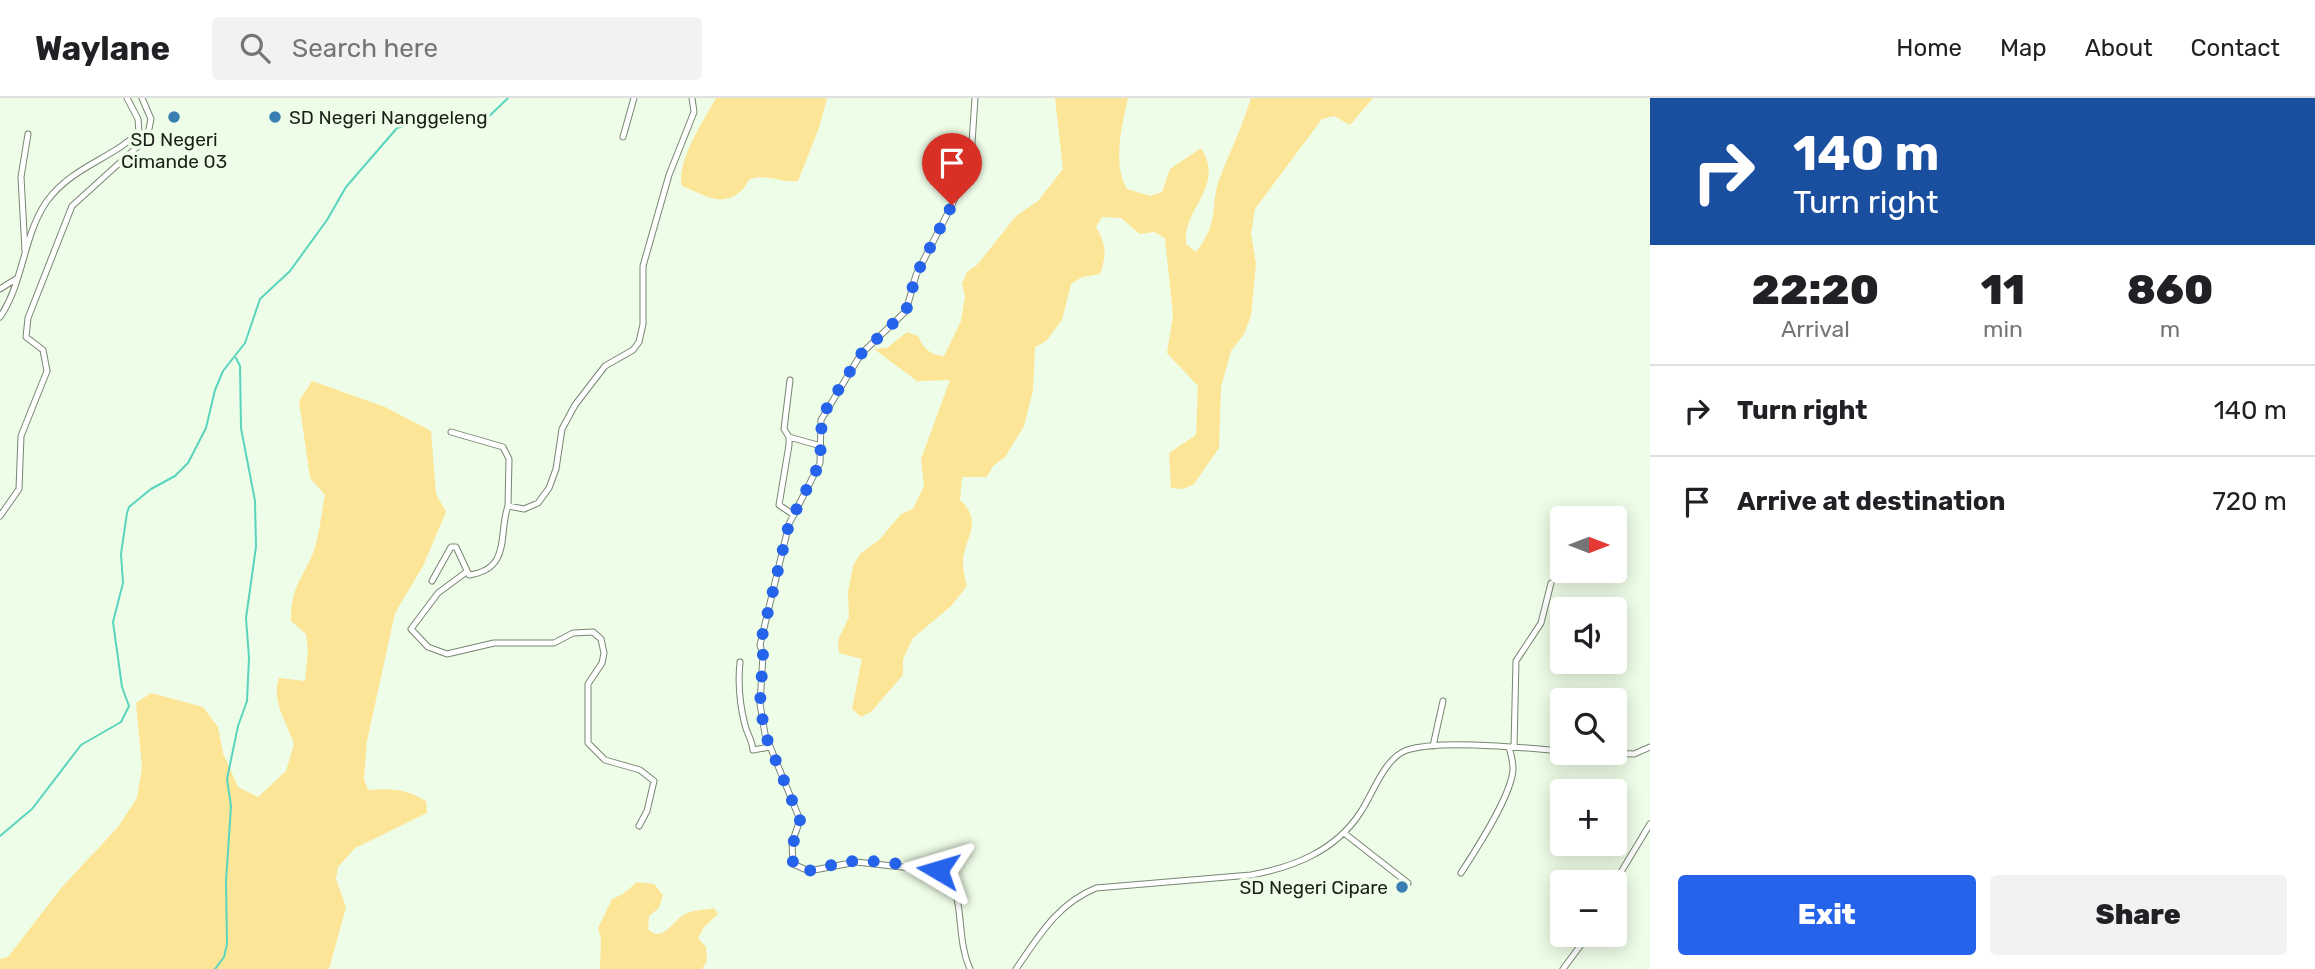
<!DOCTYPE html>
<html lang="en">
<head>
<meta charset="utf-8">
<style>
	body { margin:0; font-family:Rubik,sans-serif; background:#f2f2f2; color:#202124; height:100vh; display:flex; flex-direction:column; font-size:26px; white-space:nowrap }
	* { box-sizing:border-box; margin:0 }
	p { font-size:23px; color:#757577 }
	.icon { flex:none; width:38px; height:38px; fill:none; stroke:currentColor; stroke-width:2; stroke-linecap:round; stroke-linejoin:round }
	.map { position:relative; flex:1; overflow:hidden }
	.drawer { display:flex; flex-direction:column; background:#fff; width:665px }
	.drawer>* { flex:none }
	.hud { background:#1a4fa0; color:#fff; overflow:hidden }
	.needle { width:46px; rotate:90deg }
	.fabs { position:absolute; left:1550px; top:408px; display:grid; gap:14px }
	.fabs a { display:grid; place-items:center; width:77px; height:77px; border-radius:7px; background:#fff; box-shadow:0 4px 18px #0003; font-size:35px }
	.pin { position:absolute; display:grid; place-items:center; width:60px; height:60px; color:#fff; margin:-72px -30px; border-radius:50% 50% 50% 0; rotate:-45deg; box-shadow:0 0 7px #0007 }
	.pin .icon { rotate:45deg }
	.me { position:absolute; width:77px; margin:-38px; rotate:277deg; stroke-linejoin:round; filter:drop-shadow(0 0 5px #0008) }
	.turn { display:flex; align-items:center; gap:24px; height:147px; padding:0 28px; font-size:32px }
	.turn .icon { width:91px; height:91px; stroke-width:2.5 }
	.turn b { display:block; font-size:49px; line-height:60px }
	.eta { display:flex; justify-content:space-evenly; align-items:center; height:119px; text-align:center }
	.eta b { font-size:42px; font-weight:800; line-height:49px }
	.primary-button { display:flex; gap:14px; margin-top:auto; padding:14px 28px }
	.primary-button a { flex:1; height:80px; border-radius:7px; background:#2563eb; color:#fff; font-size:28px; font-weight:800; line-height:80px; text-align:center }
	.primary-button a+a { background:#f2f2f2; color:#202124 }
	ul { padding:0; list-style:none }
	li { display:flex; align-items:center; gap:21px; height:91px; padding:0 28px; border-top:2px solid #e0e0e0 }
	li div { flex:1 }
	li b { display:block; font-size:26px }
	li em { font-style:normal }
	header { display:flex; align-items:center; gap:42px; box-sizing:border-box; height:98px; padding:0 35px; background:#fff; border-bottom:2px solid #e0e0e0 }
	header strong { font-size:33px }
	nav { display:flex; gap:38px; margin-inline-start:auto; font-size:24px }
	.search { width:490px; height:63px; background:#f2f2f2; display:flex; align-items:center; gap:18px; box-sizing:border-box; padding:0 24px; border-radius:7px; color:#757577; font-size:26px }
	main { display:flex; flex:1; min-height:0 }
	.map>svg:first-child { display:block }
	.green { fill:#fde597 }
	.lines { fill:none; stroke-linecap:round; stroke-linejoin:round }
	.stream { stroke:#59d4be; stroke-width:2 }
	.minor-casing { stroke:#788672; stroke-width:7 }
	.minor { stroke:#fff; stroke-width:5 }
	.route { stroke:#2563eb; stroke-width:12; stroke-dasharray:0 21.6 }
	.poi-dot { fill:#397fb4; stroke:#eefde7; stroke-width:2.5 }
	.labels { text-anchor:middle; dominant-baseline:central; stroke-width:7; stroke-linejoin:round; paint-order:stroke }
	.poi-label { font-size:19px; fill:#1b2119; stroke:#eefde7; text-anchor:start }
</style>
</head>
<body>
<header>
<strong>Waylane</strong>
<div class="search"><svg class="icon" aria-label="search" viewBox="0 0 24 24"><circle cx="10" cy="10" r="6"/><path d="M15 15l6 6"/></svg>Search here</div>
<nav><a>Home</a><a>Map</a><a>About</a><a>Contact</a></nav>
</header>
<main>
<div class="map">
<svg width="1650" height="871" viewBox="0 0 1650 871">
	<rect width="100%" height="100%" fill="#eefde7"/>
	<path class="green" d="M716 0H827L819 30 798 83C783 85 769 77 754 80 747 81 748 86 743 91 722 112 704 96 682 88 676 63 704 22 716 0Z
		M1055 0H1128C1122 27 1112 66 1127 91L1150 98 1162 94 1170 71 1201 50C1226 89 1182 110 1186 146L1196 154C1222 120 1208 109 1221 77 1231 52 1243 26 1251 0H1373L1350 27 1334 18 1322 21 1255 111 1251 135 1256 166 1251 218 1244 236 1231 253 1221 289 1219 350 1194 386 1183 391 1171 390 1169 355 1196 337 1198 288 1167 255 1173 217 1165 140 1154 134 1140 136 1121 120 1102 119 1096 129C1106 146 1107 157 1100 176L1082 179 1071 186 1062 222 1046 243 1035 249 1033 292 1024 328 1005 359 993 368 987 379H962L960 402C985 425 963 440 963 466 963 473 965 481 967 488L951 508 913 540 903 561V577L871 614 861 619 852 611 862 561 839 555 838 542 849 519 848 494 853 468 860 456 880 441 901 416 913 411 924 388 921 361 950 282 917 283 874 251 887 250 907 234 918 238C924 251 930 257 944 258L961 223 965 198 962 186 967 174 977 167 1016 118 1038 103 1063 71Z
		M312 283 385 309 431 333 436 396 446 414 423 468 395 515 367 643 364 681 368 692C390 690 407 691 426 703L427 715 355 750 338 769 336 781 346 809 329 871H0V861L8 859 62 789 118 729 137 700 142 669 136 605 151 595 203 609 218 629 223 655 238 689 258 699 286 673 294 646C287 624 271 604 279 580L305 583 308 552 306 536 291 523C291 483 307 477 316 446 320 430 322 413 325 397L310 380 299 303Z
		M637 784 654 786 663 797 659 810 649 818 648 831C662 846 674 822 685 816 693 812 705 812 714 810L718 816 704 829 698 840 706 849 707 863 702 871H600L601 841 598 830 612 801 623 796Z"/>
	<g class="lines">
		<path class="stream" d="M0 738 32 711 81 647 121 624 129 608 122 589 113 524 123 485 121 456 127 415 129 409 151 391 175 378 188 365 206 330 215 292 223 273 245 245 260 201 290 173 327 122 346 89 397 30 414 25 480 27 508 0
			M215 871 224 859 227 846 226 783 231 708 227 681 238 628 247 603 249 560 246 520 256 449 255 403 241 330 240 268 236 260"/>
		<defs>
			<path id="minor" d="M623 39 634 0
				M25 153 21 79 28 36
				M0 191 16 181
				M0 219C24 184 23 137 47 103 73 68 112 61 139 34L138 21 127 0
				M790 282 784 331 789 339V347L779 407 794 417
				M451 334 503 349 509 361 508 408
				M789 339 821 348
				M0 418 19 391 21 338 47 273 43 252 26 239 28 220 72 108 147 40 151 21 142 0
				M465 475 438 495 411 531 428 549 447 556 494 545H554L573 535 593 534 601 541 604 555 602 565 588 586V645L605 662 640 672 654 683 647 713 639 728
				M432 483 451 449H456L469 477C512 471 498 435 508 408L524 411 538 405 549 390 556 371 562 331 575 307 605 268 633 252 639 244 643 226V168L669 77 694 14 692 0
				M740 564C738 584 740 608 745 627 747 636 752 641 753 652L770 649
				M1433 648 1443 603
				M1514 649 1516 563 1541 525 1551 485
				M1587 654 1634 656 1650 649
				M1344 735 1408 785
				M1461 775C1476 752 1512 697 1513 671 1513 663 1511 656 1509 649
				M1615 784 1650 726
				M970 871C956 840 965 806 948 774L856 764 809 773 793 766 792 745 800 722 765 636 760 606 763 557 760 547 789 426 820 365 821 322 861 256 906 213 916 177 952 107 971 60 975 0
				M1016 871C1039 838 1057 806 1096 790L1251 777C1294 769 1335 753 1360 715 1373 696 1384 660 1407 652 1440 641 1526 650 1563 653
				M1563 871 1589 836"/>
		</defs>
		<use href="#minor" class="minor-casing"/>
		<use href="#minor" class="minor"/>
	</g>
	<g class="lines">
		<path class="route" d="M938 772C908 768 873 760 843 764 825 767 814 778 795 769L790 756 800 722 765 636 760 606 763 557 760 547 789 426 820 365 822 318 861 256 906 213 916 177 952 107"/>
	</g>
	<g class="poi-dot">
		<circle cx="174" cy="19" r="7"/>
		<circle cx="275" cy="19" r="7"/>
		<circle cx="1402" cy="789" r="7"/>
	</g>
	<g class="labels">
		<g class="poi-label">
			<text x="289" y="19">SD Negeri Nanggeleng</text>
			<text x="174" y="41" text-anchor="middle">SD Negeri<tspan x="174" dy="22">Cimande 03</tspan></text>
			<text x="1388" y="789" text-anchor="end">SD Negeri Cipare</text>
		</g>
	</g>
</svg>
<div class="fabs">
<a><svg class="needle" viewBox="-14 -14 28 28"><path d="M0-13l5 13h-10z" fill="#e53935"/><path d="M0 13l5-13h-10z" fill="#757577"/></svg></a>
<a><svg class="icon" aria-label="sound" viewBox="0 0 24 24"><path d="M4 9h4l5-4v14l-5-4H4zM17 9q2 3 0 6"/></svg></a>
<a><svg class="icon" aria-label="search" viewBox="0 0 24 24"><circle cx="10" cy="10" r="6"/><path d="M15 15l6 6"/></svg></a>
<a>+</a>
<a>−</a>
</div>
<div class="pin" style="left:952px;top:107px;background:#d93025"><svg class="icon" aria-label="arrive" viewBox="0 0 24 24"><path d="M6 21V4h12l-3 4 3 4H6"/></svg></div>
<svg class="me" style="left:938px;top:772px" viewBox="-20 -20 40 40"><path d="M0-17L14 15 0 8-14 15z" fill="#2563eb" stroke="#fff" stroke-width="4"/></svg>
</div>
<section class="drawer">
<div class="hud">
<div class="turn"><svg class="icon" aria-label="right" viewBox="0 0 24 24"><path d="M7 20v-9h11M14 6l5 5-5 5"/></svg><div><b>140 m</b>Turn right</div></div>
</div>
<div class="eta">
<div><b>22:20</b><p>Arrival</p></div>
<div><b>11</b><p>min</p></div>
<div><b>860</b><p>m</p></div>
</div>
<ul>
<li><svg class="icon" aria-label="right" viewBox="0 0 24 24"><path d="M7 20v-9h11M14 6l5 5-5 5"/></svg><div><b>Turn right</b></div><em>140 m</em></li>
<li><svg class="icon" aria-label="arrive" viewBox="0 0 24 24"><path d="M6 21V4h12l-3 4 3 4H6"/></svg><div><b>Arrive at destination</b></div><em>720 m</em></li>
</ul>
<div class="primary-button"><a>Exit</a><a>Share</a></div>
</section>
</main>
</body>
</html>
